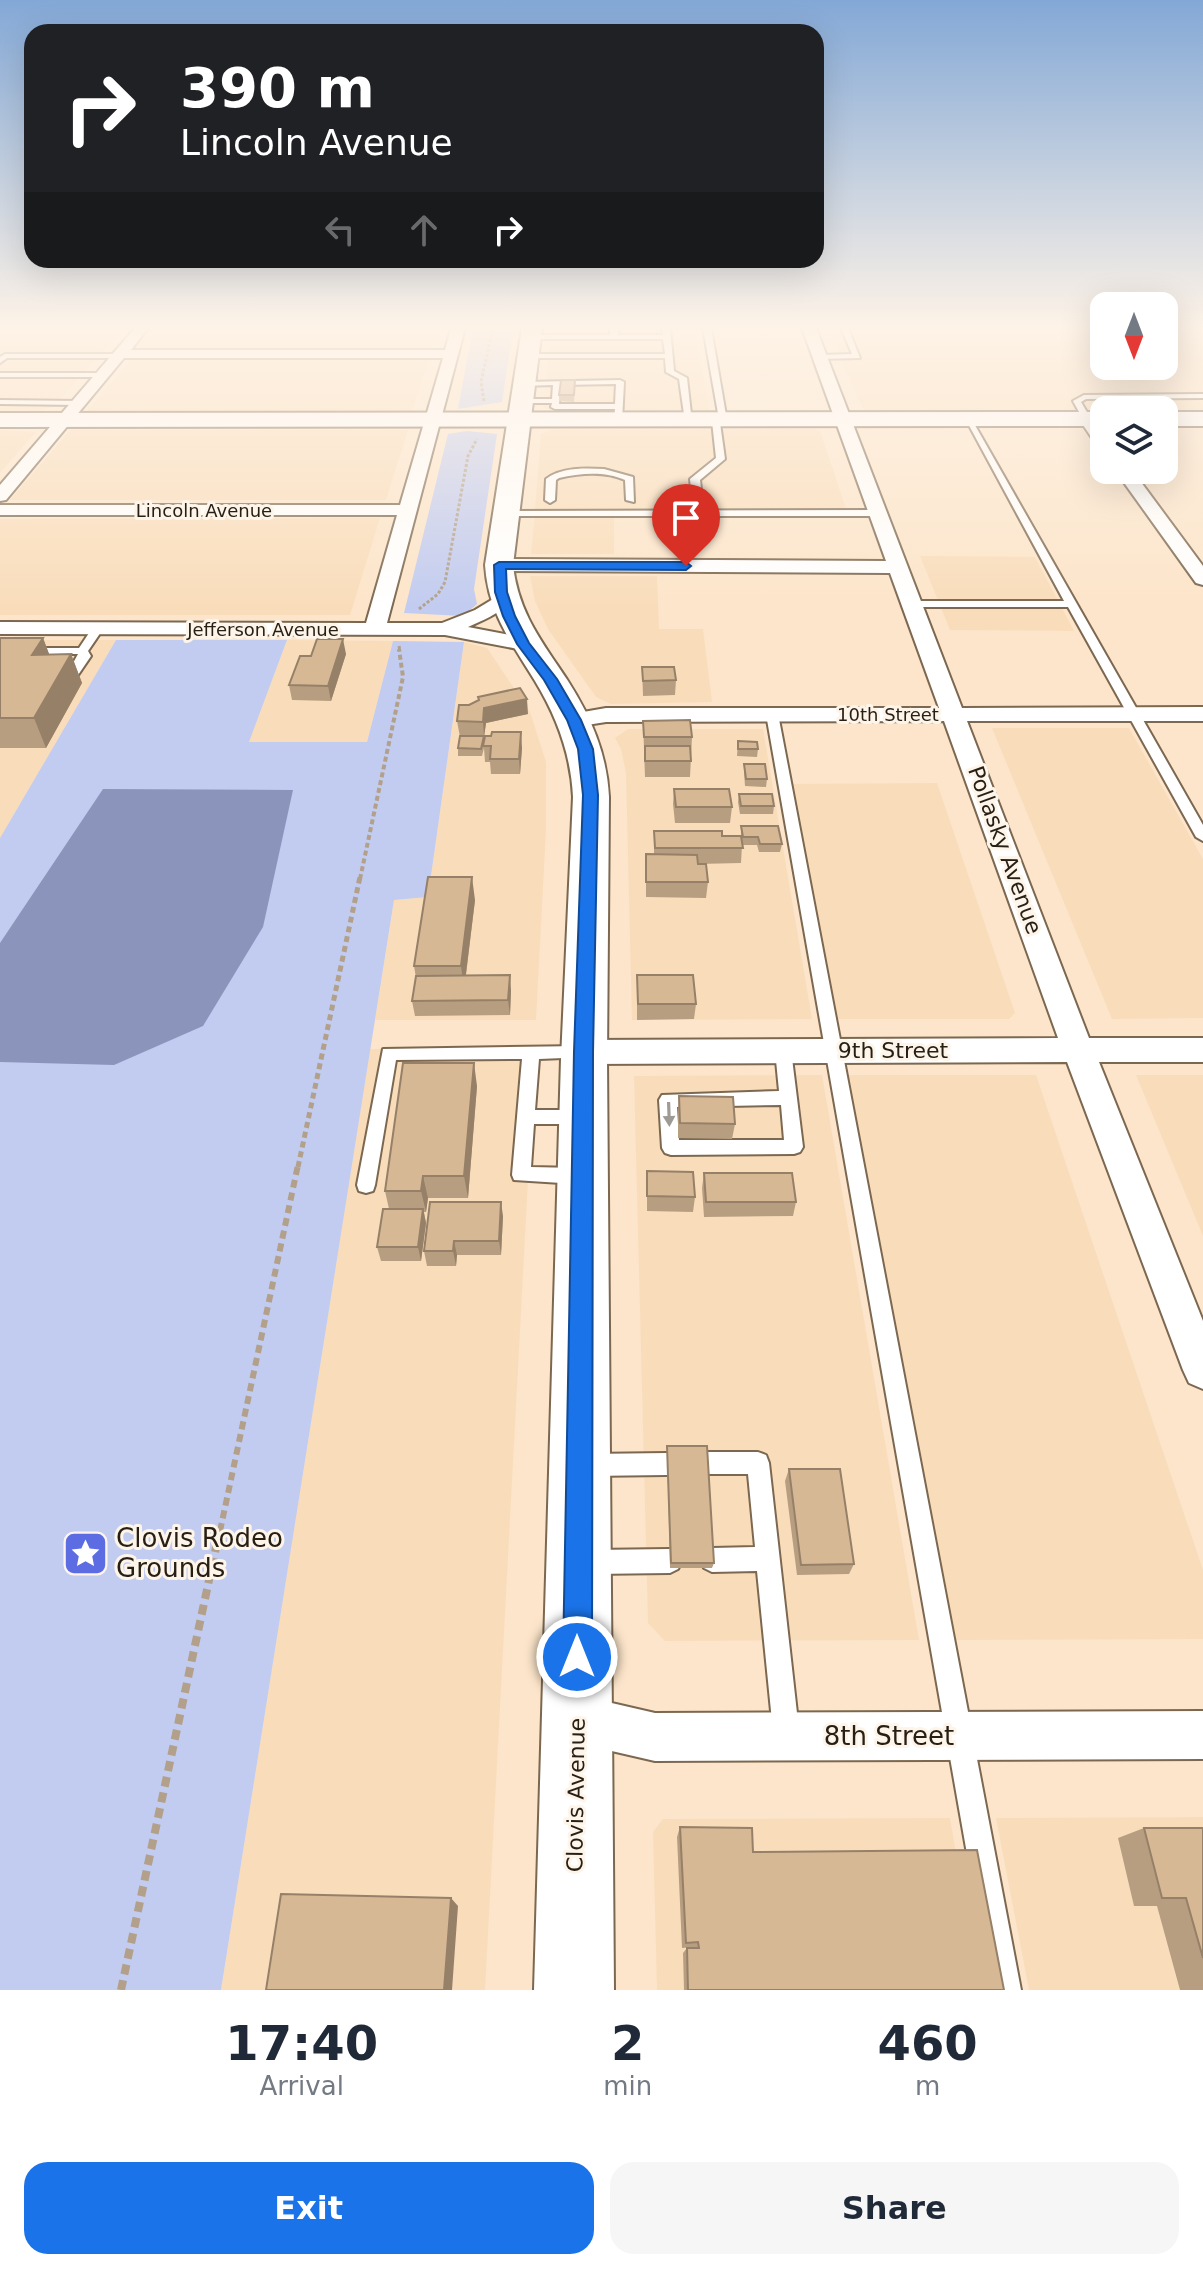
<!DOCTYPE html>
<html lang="en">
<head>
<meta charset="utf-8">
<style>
	body { margin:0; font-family:"DejaVu Sans",sans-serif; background:#f6f6f7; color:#1f2937; height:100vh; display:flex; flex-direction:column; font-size:30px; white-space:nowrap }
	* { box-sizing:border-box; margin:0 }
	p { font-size:26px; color:#747a83 }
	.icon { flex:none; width:44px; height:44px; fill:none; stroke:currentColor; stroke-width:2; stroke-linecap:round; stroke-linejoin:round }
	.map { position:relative; height:1990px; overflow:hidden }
	.sheet { display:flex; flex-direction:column; background:#fff; flex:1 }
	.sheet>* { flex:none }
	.guide { position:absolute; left:24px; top:24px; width:800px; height:244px; border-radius:24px; box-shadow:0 8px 32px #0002; background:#202124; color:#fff; overflow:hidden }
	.needle { width:52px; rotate:180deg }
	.tools { position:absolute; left:1090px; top:292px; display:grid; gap:16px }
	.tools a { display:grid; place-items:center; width:88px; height:88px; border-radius:16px; background:#fff; box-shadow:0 8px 32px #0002; font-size:40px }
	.pin { position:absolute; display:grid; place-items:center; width:68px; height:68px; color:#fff; margin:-82px -34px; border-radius:50% 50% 50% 0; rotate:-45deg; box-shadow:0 0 8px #0007 }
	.pin .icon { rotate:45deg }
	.me { position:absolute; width:88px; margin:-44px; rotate:0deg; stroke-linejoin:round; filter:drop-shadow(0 0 6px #0008) }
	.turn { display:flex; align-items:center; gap:28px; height:168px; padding:0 24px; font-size:36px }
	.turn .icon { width:104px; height:104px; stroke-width:2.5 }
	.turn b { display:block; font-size:56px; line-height:68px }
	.lanes { display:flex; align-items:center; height:76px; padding:0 24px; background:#0003; justify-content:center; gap:40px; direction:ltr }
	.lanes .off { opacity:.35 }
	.eta { display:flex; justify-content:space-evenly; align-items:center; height:136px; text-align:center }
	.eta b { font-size:48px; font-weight:800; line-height:56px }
	.action { display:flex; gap:16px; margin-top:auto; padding:16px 24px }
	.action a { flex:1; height:92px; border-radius:24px; background:#1a73e8; color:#fff; font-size:32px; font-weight:800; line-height:92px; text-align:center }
	.action a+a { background:#f6f6f7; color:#1f2937 }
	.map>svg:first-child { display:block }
	.built { fill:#f9ddbb }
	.green { fill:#c2ccf0 }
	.water { fill:#8b95bc }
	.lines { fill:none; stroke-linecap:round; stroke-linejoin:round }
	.service-casing { stroke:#7c6850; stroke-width:4 }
	.minor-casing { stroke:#7c6850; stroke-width:4 }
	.secondary-casing { stroke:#7c6850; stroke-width:4 }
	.primary-casing { stroke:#7c6850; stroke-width:4 }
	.path-far4 { stroke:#b2a08b; stroke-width:3; stroke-dasharray:3 2; stroke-linecap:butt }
	.path-far3 { stroke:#b2a08b; stroke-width:4; stroke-dasharray:5 3; stroke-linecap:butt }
	.path-far2 { stroke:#b2a08b; stroke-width:5; stroke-dasharray:6 4; stroke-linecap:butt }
	.path-far1 { stroke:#b2a08b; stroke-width:6; stroke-dasharray:8 5; stroke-linecap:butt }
	.path { stroke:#b2a08b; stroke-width:8; stroke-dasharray:10 6; stroke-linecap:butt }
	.service { fill:#fff; fill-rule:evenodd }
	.minor { fill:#fff; fill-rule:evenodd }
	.secondary { fill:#fff; fill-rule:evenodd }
	.primary { fill:#fff; fill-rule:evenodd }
	.wall { fill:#b89e80 }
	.shaded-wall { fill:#968168 }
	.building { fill:#d6b895; stroke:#968168; stroke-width:2 }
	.oneway { fill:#9e9a95 }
	.route { fill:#1a73e8; stroke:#114b97; stroke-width:2 }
	.labels { text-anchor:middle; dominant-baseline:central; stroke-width:6; stroke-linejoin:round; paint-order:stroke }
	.far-street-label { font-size:18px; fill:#271e14; stroke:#fef5ea }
	.street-label { font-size:22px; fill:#271e14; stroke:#fef5ea }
	.near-poi-label { font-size:26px; fill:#271e14; stroke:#fef5ea; text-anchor:start }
	.near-street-label { font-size:26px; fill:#271e14; stroke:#fef5ea }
</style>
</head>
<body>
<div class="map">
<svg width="1203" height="1990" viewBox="0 0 1203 1990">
	<rect width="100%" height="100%" fill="#fce5ca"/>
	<path class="built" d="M0 328H124L53 407 37 411H0Z
		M150 328H438L433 346 429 348 132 349Z
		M551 328H694L710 411 546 409 543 406Z
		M827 328H1104V366H1164V328H1203V410L864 411Z
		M137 359H423L428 361 411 413H85L130 361Z
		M815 429 820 431 846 509 535 510 541 434 551 430Z
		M0 430 36 432 0 473Z
		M70 430H408L386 500H10Z
		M535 515H614V554H531Z
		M380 518 350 615H0V519Z
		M920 556 1035 557 1074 631 950 630Z
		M530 576H657L659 629H703L712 702 611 704 596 697 548 629 535 601Z
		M0 640H116L0 838Z
		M287 640 393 641 367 742H248Z
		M464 642 487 648 530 712 546 762V830L536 1020H375L394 900 428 897Z
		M992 728H1129L1203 859V1018L1112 1019Z
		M628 729H763L812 1019 632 1020 626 773 621 749 615 738Z
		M937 783 1015 1013 1009 1019H836L792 784Z
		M535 1048 485 1990H221L370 1049Z
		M822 1075 919 1640 665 1641 648 1623 634 1076Z
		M847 1075H1036L1203 1570V1639L956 1640Z
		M1136 1075H1203V1236Z
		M1203 1817V1990H1029L996 1818Z
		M950 1818 979 1990H657L653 1832 663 1819Z"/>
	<path class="green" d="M473 328H513L502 402 458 409Z
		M467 431 497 434 474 589 477 604 463 616 404 613 448 434Z
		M116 640H287L249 742H367L393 641 464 642 428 897 394 900 221 1990H0V838Z"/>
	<path class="water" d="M103 789 293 790 263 927 203 1026 114 1065 0 1062V943Z"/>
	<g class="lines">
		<defs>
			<path id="service" d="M610 328H618V335H663L662 328H670L674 371 687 378 692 423 685 421 679 379 666 372 665 358H528L524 356 528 354H665L663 339H531L527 337 531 335H610Z
				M703 328H711L727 421 720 423 725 459 700 480 702 498 697 501 692 498 690 479 716 458 712 421 719 419Z
				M841 328H848L860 358 817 359 820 355 852 354Z
				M5 354H119L123 356 119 358H7L0 363V357Z
				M0 373H103L107 375 103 377H0Z
				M620 380 624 382 622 421 618 424 614 421 615 409H555L551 407 552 403H522L518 401 522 399H552L553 385 521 386 524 382ZM616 384 615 404H559L561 385Z
				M1203 394V398L1086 399 1081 402 1091 419 1087 422 1083 419 1073 401 1084 395Z
				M0 400 79 401 83 403 79 405 0 404Z
				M965 418 972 420 1203 825V841L1196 837 1068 607H913L908 604 913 601H1064Z
				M604 469 633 477 634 502 626 500 625 480C605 471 581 473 559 478L556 480 555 500 550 503 545 500 546 479C561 467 585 468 604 469Z
				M507 511 879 510 884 513 879 516H504V512Z
				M93 627 103 629 88 651 91 656 76 678 72 680 66 676 78 654H0V648H79Z
				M772 710 778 714 1021 1990H991L766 714Z
				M783 1044 789 1045 791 1050 803 1147 800 1152 794 1154 671 1155 665 1153 662 1148 659 1100 662 1095 779 1091 775 1050 777 1045ZM781 1105 784 1140H679L677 1107Z
				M582 1046 588 1047 590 1052 588 1057 539 1059 535 1110H581L587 1112 590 1117 587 1122 581 1124H534L531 1167 577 1168 584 1171 586 1176 584 1181 577 1184 514 1180 512 1175 522 1059 396 1060 375 1185 373 1191 366 1193 359 1191 357 1185 383 1049Z
				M706 1452H758L766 1455 769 1463 799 1731 795 1740 786 1744 777 1740 773 1731 757 1571 712 1572 704 1568 700 1560 704 1552 712 1548 755 1547 748 1474H706L698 1471 695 1463 698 1455Z
				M667 1453 675 1456 678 1464 675 1472 667 1475 588 1476 580 1473 577 1465 580 1457 588 1454Z
				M670 1549 678 1553 682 1561 678 1569 670 1573 592 1574 584 1570 580 1562 584 1554 592 1550Z"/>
			<path id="minor" d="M135 328H148L131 350H445L451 328H465L387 623H442L475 610 503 593 513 599C501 613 484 620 468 627L531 639 534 644 531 649 523 650 445 635 0 634V622L366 623 397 515H0V505H400L443 358H124L6 500 0 501V485Z
				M802 328H816L962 708 1203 707V721H967L1089 1038H1203V1062H1099L1203 1321V1389L1189 1383 1183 1370 1067 1062 584 1064 573 1061 568 1052 573 1043 584 1040 1058 1038 944 721 606 722 574 727 566 725 562 720 566 715 606 708H939L890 573 499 571 489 565 499 559 886 561Z
				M1087 414 1093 416 1104 432V449L1098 447 1079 419Z
				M1115 470H1132L1203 566V585L1196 583Z
				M577 1695 655 1713 1203 1711V1759L655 1761 577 1743 560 1736 553 1719 560 1702Z"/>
			<path id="secondary" d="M1104 412V426L0 427V413Z
				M1164 412H1203V426H1164Z"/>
			<path id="primary" d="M522 328H542L513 565C518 613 543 643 568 681 591 717 607 754 609 797L607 1059 614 1990H534L561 1059 573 797C571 755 557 717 535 681 511 642 488 612 485 565Z"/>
		</defs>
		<use href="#service" class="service-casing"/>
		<use href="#minor" class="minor-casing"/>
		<use href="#secondary" class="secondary-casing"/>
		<use href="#primary" class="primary-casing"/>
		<path class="path-far4" d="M484 401 481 382 493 328
			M419 609 438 594 445 582 468 456 477 439
			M399 646 400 651"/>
		<path class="path-far3" d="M360 879 403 677 399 649"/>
		<path class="path-far2" d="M298 1167 360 877"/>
		<path class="path-far1" d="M220 1531 298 1165"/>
		<path class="path" d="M121 1990 220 1529"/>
		<use href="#service" class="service"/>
		<use href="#minor" class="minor"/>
		<use href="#secondary" class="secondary"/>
		<use href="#primary" class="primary"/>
	</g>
	<path class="wall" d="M575 386 574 402 559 401V395Z
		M0 638H43L49 654H71L82 683 46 748H0Z
		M346 654 331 701 292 700 289 685 311 656Z
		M642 667 676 680 675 695 643 696Z
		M478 697 528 714 486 723 484 737V742L522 748 520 774H491L490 762H485L484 748 482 756H458V748L460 737 457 721 469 705 478 700Z
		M643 721 692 737 690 777H645Z
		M738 741 758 749 757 757 737 756Z
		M744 764 767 779 766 787 745 786 744 772Z
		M674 789 732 807 730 823H675L673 804Z
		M739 794 774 806 773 814H740L738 802Z
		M741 826 782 844 780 852H759L757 845H742L741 863 698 864 708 882 706 898 646 897V854H654V831L722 836H741Z
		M475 900 466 975 511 990 510 1015 415 1016 412 1001 416 978 414 966Z
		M637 975 696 1004 694 1019 637 1020Z
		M477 1086 468 1198H428L426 1212H424L426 1223 421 1261H381L377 1247 389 1209 385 1191Z
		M679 1096 735 1124 732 1139 678 1138V1111Z
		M647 1171 695 1197 693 1212 647 1211Z
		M704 1173 796 1202 793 1216 704 1217 702 1188Z
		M503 1216 501 1255H457L456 1266H427L424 1251Z
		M667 1446 714 1563 712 1568H670Z
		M789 1469 854 1564 849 1574 797 1575 785 1481Z
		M680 1827 753 1852 1004 1990H684L683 1953 687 1948H693V1947L682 1948 677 1837Z
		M1144 1828H1203V1990H1180L1157 1906H1134L1118 1838Z"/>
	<path class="shaded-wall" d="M43 638 54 667 32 655Z
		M343 639 346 654 331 701 328 686Z
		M71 654 82 683 46 748 34 718Z
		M527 699 528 714 486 723 484 737 483 722 484 708Z
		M521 732 522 748 520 774 519 759Z
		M472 877 475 900 464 989 461 966Z
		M510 975 511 990 510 1015 508 1000Z
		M474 1063 477 1086 468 1198 464 1176Z
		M423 1176 428 1198 426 1212 421 1191Z
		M501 1202 503 1216 501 1255 499 1241Z
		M423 1209 426 1223 421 1261 418 1247Z
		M454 1241 457 1255 456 1266 453 1251Z
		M451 1898 458 1906 452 1990H444Z"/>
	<path class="building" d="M561 380H575L574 395H559Z
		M0 638H43L32 655 71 654 34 718H0Z
		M317 639H343L328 686 289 685 300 656H311Z
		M642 667H674L676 680 643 681Z
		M520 688 527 699 484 708 483 722 457 721 459 705H469L479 700 478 697Z
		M690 720 692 737H644L643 721Z
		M492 732H521L519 759H490L491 746H483L485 736H491Z
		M460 736H484L481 749 458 748Z
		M738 741 757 742 758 749H738Z
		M645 746H690L691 761H645Z
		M744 764H765L767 779H746Z
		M674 789H729L732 807H676Z
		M739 794H772L774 806H741Z
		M741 826H778L782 844H760L758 837H743Z
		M654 831H722V836H741L743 848H655Z
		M646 854 697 855 698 864H706L708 882H646Z
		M428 877H472L461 966H414Z
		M510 975 508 1000 412 1001 416 976Z
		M637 975H693L696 1004H638Z
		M403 1063H474L464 1176H423L421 1191H385Z
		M679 1096 733 1097 735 1124 680 1123Z
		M647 1171 693 1172 695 1197 647 1196Z
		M704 1173H792L796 1202H706Z
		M430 1202H501L499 1241H454L453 1251H424Z
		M383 1209H423L418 1247H377Z
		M667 1446H707L714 1563H671Z
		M789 1469H840L854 1564 801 1565Z
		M680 1827 752 1828 753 1852 977 1850 1004 1990H688L687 1948H699L698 1942 686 1943Z
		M1144 1828H1203V1958L1186 1898H1162Z
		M281 1894 451 1898 444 1990H266Z"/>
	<defs><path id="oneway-solid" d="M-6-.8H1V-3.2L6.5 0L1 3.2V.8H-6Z" transform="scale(2)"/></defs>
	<use class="oneway" href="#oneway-solid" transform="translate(669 1114) rotate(88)"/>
	<linearGradient id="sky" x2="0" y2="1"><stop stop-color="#83a8d6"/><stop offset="0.54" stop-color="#fef3e7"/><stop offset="1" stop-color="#fef3e7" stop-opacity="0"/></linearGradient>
	<rect width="1203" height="607" fill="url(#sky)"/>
	<path class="route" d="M499 562H686L691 566 686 570 506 569 507 592 515 616 529 643 557 679 581 720 593 749 598 795 593 1052 592 1657 587 1667 577 1671 567 1667 563 1657 574 1052 583 795 578 749 567 720 544 680 517 644 503 616 495 592 494 565Z"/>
	<defs>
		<symbol id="sight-square" viewBox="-11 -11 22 22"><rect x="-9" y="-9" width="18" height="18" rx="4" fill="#5c6de4" stroke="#fef5ea"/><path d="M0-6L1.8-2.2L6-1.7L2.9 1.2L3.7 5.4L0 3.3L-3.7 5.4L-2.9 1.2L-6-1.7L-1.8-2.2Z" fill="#fff"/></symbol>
	</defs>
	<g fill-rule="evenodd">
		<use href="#sight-square" x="60" y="1528" width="51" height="51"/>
	</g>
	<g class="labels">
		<g class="far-street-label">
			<text x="204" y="510">Lincoln Avenue</text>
			<text x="263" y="629">Jefferson Avenue</text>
			<text x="888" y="714">10th Street</text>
		</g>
		<g class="street-label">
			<text transform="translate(1005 850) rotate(70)">Pollasky Avenue</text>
			<text x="893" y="1050">9th Street</text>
			<text transform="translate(576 1795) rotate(-89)">Clovis Avenue</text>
		</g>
		<g class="near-poi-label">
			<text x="116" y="1538">Clovis Rodeo<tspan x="116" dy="30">Grounds</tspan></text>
		</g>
		<g class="near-street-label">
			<text x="889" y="1736">8th Street</text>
		</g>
	</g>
</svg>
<div class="tools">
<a><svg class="needle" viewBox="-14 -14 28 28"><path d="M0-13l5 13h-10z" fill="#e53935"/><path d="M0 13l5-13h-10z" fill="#747a83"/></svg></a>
<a><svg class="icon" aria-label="layers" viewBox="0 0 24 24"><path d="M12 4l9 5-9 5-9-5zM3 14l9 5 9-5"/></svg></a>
</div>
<div class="pin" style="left:686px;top:566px;background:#d93025"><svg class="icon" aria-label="arrive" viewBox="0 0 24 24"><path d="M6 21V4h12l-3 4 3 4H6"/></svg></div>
<svg class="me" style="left:577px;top:1657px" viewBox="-20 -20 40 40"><circle r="17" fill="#1a73e8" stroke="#fff" stroke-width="3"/><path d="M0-11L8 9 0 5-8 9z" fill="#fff"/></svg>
<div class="guide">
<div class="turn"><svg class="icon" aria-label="right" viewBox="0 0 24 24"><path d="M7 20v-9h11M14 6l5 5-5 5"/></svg><div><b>390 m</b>Lincoln Avenue</div></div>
<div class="lanes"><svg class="icon off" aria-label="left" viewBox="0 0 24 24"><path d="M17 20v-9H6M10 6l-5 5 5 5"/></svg><svg class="icon off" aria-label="ahead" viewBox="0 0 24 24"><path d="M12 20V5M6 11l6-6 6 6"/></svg><svg class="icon" aria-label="right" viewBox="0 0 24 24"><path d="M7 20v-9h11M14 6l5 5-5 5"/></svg></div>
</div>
</div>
<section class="sheet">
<div class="eta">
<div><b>17:40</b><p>Arrival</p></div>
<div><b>2</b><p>min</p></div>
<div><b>460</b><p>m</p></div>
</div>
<div class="action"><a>Exit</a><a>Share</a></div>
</section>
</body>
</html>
